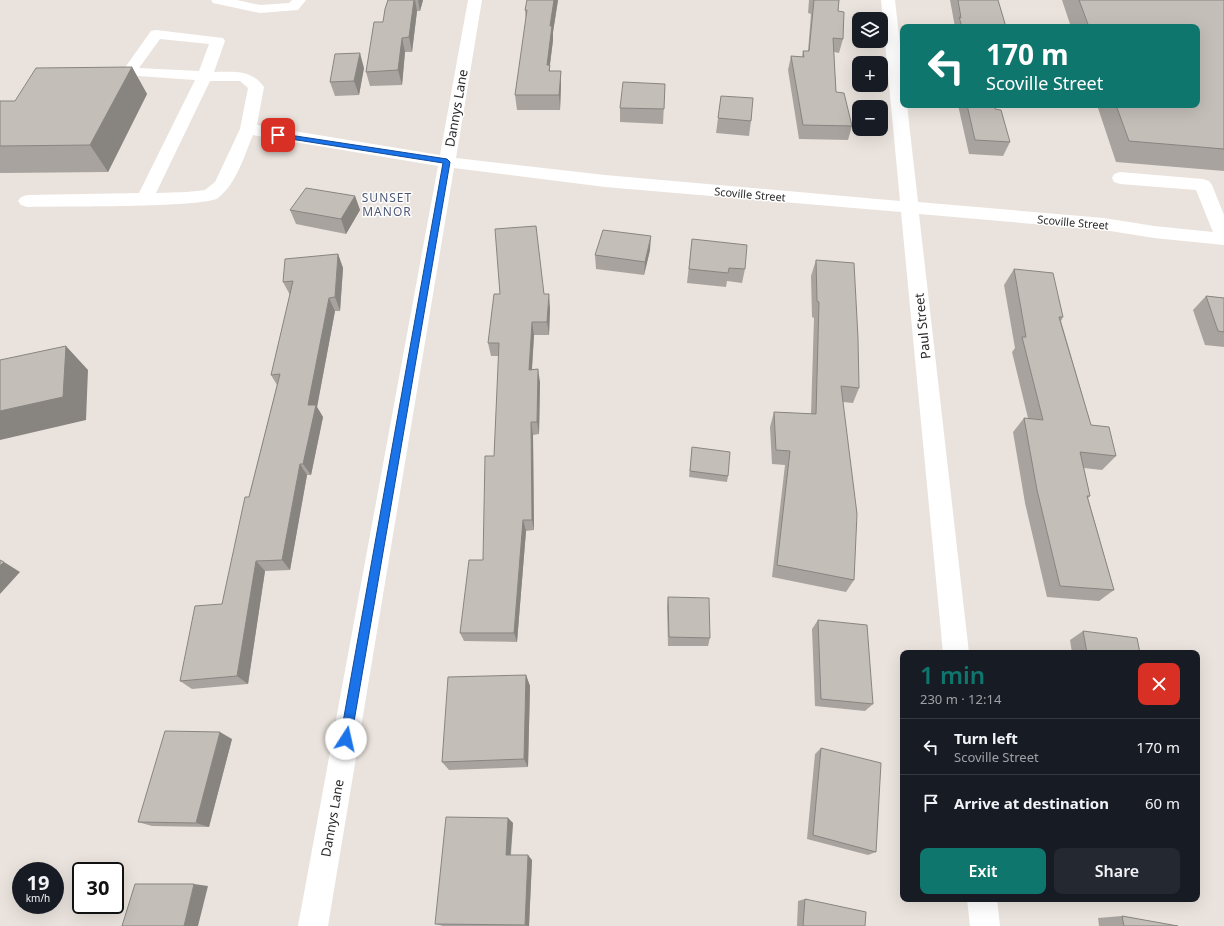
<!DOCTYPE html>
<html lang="en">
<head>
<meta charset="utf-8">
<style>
	body { margin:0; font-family:"Noto Sans",sans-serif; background:#242831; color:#f1f3f6; height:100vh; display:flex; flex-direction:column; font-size:15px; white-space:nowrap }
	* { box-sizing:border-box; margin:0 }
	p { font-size:13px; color:#9ea1a6 }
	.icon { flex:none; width:22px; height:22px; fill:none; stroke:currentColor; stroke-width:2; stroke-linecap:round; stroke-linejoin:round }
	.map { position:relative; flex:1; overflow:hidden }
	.side { position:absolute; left:900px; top:650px; width:300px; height:252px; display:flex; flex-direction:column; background:#171b24; border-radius:8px; box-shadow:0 4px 16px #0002 }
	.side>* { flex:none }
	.hud { position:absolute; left:900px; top:24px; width:300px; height:84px; border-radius:8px; box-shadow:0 4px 16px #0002; background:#0f766e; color:#fff; overflow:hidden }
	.fabs { position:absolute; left:852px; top:12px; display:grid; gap:8px }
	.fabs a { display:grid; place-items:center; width:36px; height:36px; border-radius:8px; background:#171b24; box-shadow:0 4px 16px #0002; font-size:20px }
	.speed { position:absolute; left:12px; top:862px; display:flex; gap:8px; font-size:20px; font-weight:700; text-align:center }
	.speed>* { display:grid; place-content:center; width:52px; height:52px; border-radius:50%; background:#171b24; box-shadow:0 4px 16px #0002; line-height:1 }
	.speed small { font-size:10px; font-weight:400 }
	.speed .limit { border:2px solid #111; border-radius:6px; background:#fff; color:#111 }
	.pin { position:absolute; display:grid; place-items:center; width:34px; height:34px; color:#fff; margin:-17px; border-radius:8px; box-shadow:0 2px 6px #0006 }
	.me { position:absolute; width:44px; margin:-22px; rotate:10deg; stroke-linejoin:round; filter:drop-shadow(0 0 3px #0008) }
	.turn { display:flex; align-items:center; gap:14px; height:84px; padding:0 20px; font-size:18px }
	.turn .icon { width:52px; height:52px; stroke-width:2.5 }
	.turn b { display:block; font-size:28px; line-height:34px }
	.round { display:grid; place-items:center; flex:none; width:42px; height:42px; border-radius:8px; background:#242831 }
	.summary { display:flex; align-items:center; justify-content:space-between; height:68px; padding:0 20px }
	h1 { font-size:24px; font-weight:600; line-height:30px; color:#0f766e }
	.action { display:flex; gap:8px; margin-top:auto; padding:8px 20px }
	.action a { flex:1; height:46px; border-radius:8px; background:#0f766e; color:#fff; font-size:16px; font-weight:600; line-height:46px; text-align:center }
	.action a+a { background:#242831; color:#f1f3f6 }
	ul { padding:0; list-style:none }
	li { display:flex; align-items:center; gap:12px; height:56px; padding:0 20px; border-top:1px solid #363941 }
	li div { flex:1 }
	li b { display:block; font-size:15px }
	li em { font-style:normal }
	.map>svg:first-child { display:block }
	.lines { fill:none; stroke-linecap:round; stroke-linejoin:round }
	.minor { fill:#fff; fill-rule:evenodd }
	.wall { fill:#a8a39e }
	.shaded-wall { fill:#888581 }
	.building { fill:#c3beb8; stroke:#888581 }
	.route { fill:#1a73e8; stroke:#114b97 }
	.labels { text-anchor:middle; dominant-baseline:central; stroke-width:3; stroke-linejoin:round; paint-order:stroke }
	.far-street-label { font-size:11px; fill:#2a2a2a; stroke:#fff }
	.far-neighbourhood-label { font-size:12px; letter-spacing:1px; fill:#4e5976; stroke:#fff }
	.street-label { font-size:13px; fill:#2a2a2a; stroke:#fff }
</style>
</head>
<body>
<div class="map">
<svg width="1224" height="926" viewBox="0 0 1224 926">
	<rect width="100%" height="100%" fill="#eae3dd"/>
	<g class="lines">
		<path class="minor" d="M211 0H237L260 5 289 3 292 0H306L298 10 260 13 213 3Z
			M468 0H482L456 158 605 175 900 201 881 0H895L903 71V105H907L918 202 1104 218 1154 226 1213 232 1196 190 1120 184 1114 182 1112 178 1114 174 1120 172 1203 179 1209 181 1212 185 1224 215V245L1154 238 1104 230 919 214 969 653H943L901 212 605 187 454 168 328 926H298L438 166 253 135C244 156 237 183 218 198 204 208 55 206 27 207L21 205 18 201 21 197 27 195 139 193 195 80 124 75 121 72 124 69 151 31 156 30 223 38 225 41 214 72C234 72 251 69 264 87L257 125 440 155ZM160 39 209 44 199 71 139 68ZM210 81H240L248 88 240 129 215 182 205 190 187 192 156 193Z
			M967 899H997L1000 926H970Z"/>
	</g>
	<path class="wall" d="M388 0H423L420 11H417L412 52H405L402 85 370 86 366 72 383 22Z
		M527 0H558L553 32V40L550 65V71H561V85L560 110H517L515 95 526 22 525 10Z
		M809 0H839L838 11 843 39 839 53 834 52 836 92 852 126 848 140 799 139 788 70 791 56 802 57 803 51H808L811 14 808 13Z
		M950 0H998L1006 27H955Z
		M1062 0H1224V171L1116 162 1097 105H1197V27H1071Z
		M132 67 147 94 108 172 0 173V101H15Z
		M364 68 359 95 335 96 330 82Z
		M665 84 663 124 620 122V108Z
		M721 96 751 121 749 136 716 133Z
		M958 105H995V109L1010 142 1003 156 969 154Z
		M355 196 360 210 346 234 296 224 290 210Z
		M692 239 745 269 742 283 727 281 726 287 687 283Z
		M650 250 644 275 596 269 595 255Z
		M338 254 343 268 340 311H335L317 407 323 417 311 475H307L290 570 265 571 248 684 192 689 180 681 222 604 277 385 271 375 290 295 283 282Z
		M816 260 859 388 853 403 843 402 854 580 846 592 772 577 785 465 772 464 770 427 774 412 811 414 814 318 812 317 811 276Z
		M1014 269 1063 317 1061 321 1091 425 1116 456 1102 470 1084 468 1090 496 1088 498 1114 590 1099 601 1047 597 1025 503 1013 432 1024 418H1028L1012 352 1015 348 1004 285Z
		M544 294 550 308 549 335H534L532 370 540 382 539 434 533 435 534 530 526 531 517 642 464 641 460 633 483 560 494 456 499 356H491L488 343Z
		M1206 296 1224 298V347L1205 345 1193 310Z
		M692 447 728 476 727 482 689 477Z
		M668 597 710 638 708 646H668L667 606Z
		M818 620 873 704 865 711 815 706 812 629Z
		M1083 631 1140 653H1072L1070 640Z
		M526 675 530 686 528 767 449 770 442 762Z
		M232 739 209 827 152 826 138 822Z
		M821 748 876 852 868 855 807 839 815 754Z
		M508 818 513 823 511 855 532 860 529 926H443L435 924Z
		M805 899 865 926H797L798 901Z
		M1122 916 1178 926H1099L1098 918Z"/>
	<path class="shaded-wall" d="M414 0H415L417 11 412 52 409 37Z
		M418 0H423L420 11Z
		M554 0H558L553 32V40L548 79 547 65 550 26Z
		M402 38 405 52 402 85 398 70Z
		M360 53 364 68 359 95 354 81Z
		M132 67 147 94 108 172 90 145Z
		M561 71V85L560 110 559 95Z
		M355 196 360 210 346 234 341 219Z
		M651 236 650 250 644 275 645 262Z
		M338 254 343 268 340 311 335 297Z
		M549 294 550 308 549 335 547 322Z
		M329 298 335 311 317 407 323 417 311 475 303 464 308 405Z
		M532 322 534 335 531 382 529 370Z
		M66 346 88 370 86 420 0 440V411Z
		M538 369 540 382 539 434 537 422Z
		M531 422 533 435 534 530 532 520Z
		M300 464 307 475 290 570 282 560Z
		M523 520 526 531 517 642 514 633Z
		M256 561 265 571 248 684 237 676Z
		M4 562 20 572 0 594V566Z
		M526 675 530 686 528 767 524 759Z
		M220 732 232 739 209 827 196 823Z
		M508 818 513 823 510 859 506 855Z
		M528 855 532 860 529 926H528L525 925Z
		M194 884 208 886 198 926H184Z"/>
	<path class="building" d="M388 0H414L409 37 402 38 398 70 366 72 374 22H383L385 9Z
		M527 0H554L550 26H552L547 65H550L549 71H561L559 95H515L527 10H525Z
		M814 0H839L838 11 844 12 843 39 833 38 836 92 844 93 852 126 803 125 791 56 804 57 803 51H809Z
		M958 0H998L1006 27H962L959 17 961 18Z
		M1079 0H1224V149L1129 141 1116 105H1197V27H1089Z
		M360 53 354 81 330 82 335 54Z
		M132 67 90 145 0 146V101H15L36 68Z
		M623 82 665 84 664 109 620 108Z
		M721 96 753 98 751 121 718 118Z
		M967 105H995V109L1001 110 1010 142 975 140Z
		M306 188 355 196 341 219 290 210Z
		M536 226 544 294H549L547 322H532L529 370 538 369 537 422H531L532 520H523L514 633H460L469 560H483L485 456H494L499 343H488L494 294H500L495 229Z
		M603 230 651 236 645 262 595 255Z
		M692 239 747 245 745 269 729 268 728 273 689 269Z
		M338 254 335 297 329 298 308 405H316L303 464H300L282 560 256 561 237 676 180 681 195 606 222 604 245 497H249L280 374 271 375 293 281 283 282 285 259Z
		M816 260 854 263 858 338 859 388 841 386 857 514 854 580 777 565 790 451 776 450 774 412 816 414 819 302 817 301Z
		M1014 269 1053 273 1063 317H1059L1091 425 1109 427 1116 456 1080 452 1090 496H1087L1114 590 1060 586 1037 490 1024 418 1043 420 1022 337H1026Z
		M1206 296 1224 298V332L1218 331Z
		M66 346 63 397 0 411V360Z
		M692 447 730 452 728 476 690 471Z
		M0 560 4 562 0 566Z
		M668 597 709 598 710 638 669 637Z
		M818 620 867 625 873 704 821 699Z
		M1083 631 1137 638 1140 653H1087Z
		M526 675 524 759 442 762 448 677Z
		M165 731 220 732 196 823 138 822Z
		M821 748 881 763 876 852 813 835Z
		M446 817 508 818 506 855H528L525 925 435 924Z
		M135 884H194L184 926H122Z
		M805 899 866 912 865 926H803Z
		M1122 916 1178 926H1124Z"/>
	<path class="route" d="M276 133 447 159 450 162 351 739 349 743 346 744 342 743 340 739 443 163 278 137 275 135Z"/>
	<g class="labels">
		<g class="far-street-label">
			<text transform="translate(750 194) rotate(5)">Scoville Street</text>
			<text transform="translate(1073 222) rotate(5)">Scoville Street</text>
		</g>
		<g class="far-neighbourhood-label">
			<text x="387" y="197">SUNSET<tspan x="387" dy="14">MANOR</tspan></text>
		</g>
		<g class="street-label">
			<text transform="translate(456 108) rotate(-80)">Dannys Lane</text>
			<text transform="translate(922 326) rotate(-96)">Paul Street</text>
			<text transform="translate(332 818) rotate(-80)">Dannys Lane</text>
		</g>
	</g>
</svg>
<div class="fabs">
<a><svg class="icon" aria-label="layers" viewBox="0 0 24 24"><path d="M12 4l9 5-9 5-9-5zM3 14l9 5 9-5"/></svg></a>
<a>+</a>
<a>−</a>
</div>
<div class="speed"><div>19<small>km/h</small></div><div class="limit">30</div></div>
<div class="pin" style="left:278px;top:135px;background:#d93025"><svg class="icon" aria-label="arrive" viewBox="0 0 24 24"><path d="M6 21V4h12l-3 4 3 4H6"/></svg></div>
<svg class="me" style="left:346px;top:739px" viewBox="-20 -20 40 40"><circle r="19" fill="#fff"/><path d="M0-13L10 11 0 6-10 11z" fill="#1a73e8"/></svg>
<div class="hud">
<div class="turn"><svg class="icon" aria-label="left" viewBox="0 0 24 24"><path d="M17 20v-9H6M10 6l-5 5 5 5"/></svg><div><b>170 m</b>Scoville Street</div></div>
</div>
<section class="side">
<div class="summary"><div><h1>1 min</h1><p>230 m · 12:14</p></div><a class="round" style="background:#d93025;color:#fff"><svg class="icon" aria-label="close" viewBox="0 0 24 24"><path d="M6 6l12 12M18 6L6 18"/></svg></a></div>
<ul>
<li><svg class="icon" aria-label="left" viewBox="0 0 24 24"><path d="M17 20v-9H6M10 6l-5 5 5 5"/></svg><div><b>Turn left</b><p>Scoville Street</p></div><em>170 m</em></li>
<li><svg class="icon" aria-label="arrive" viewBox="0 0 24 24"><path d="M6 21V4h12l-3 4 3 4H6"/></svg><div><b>Arrive at destination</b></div><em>60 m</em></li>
</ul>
<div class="action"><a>Exit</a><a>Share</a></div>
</section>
</div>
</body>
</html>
